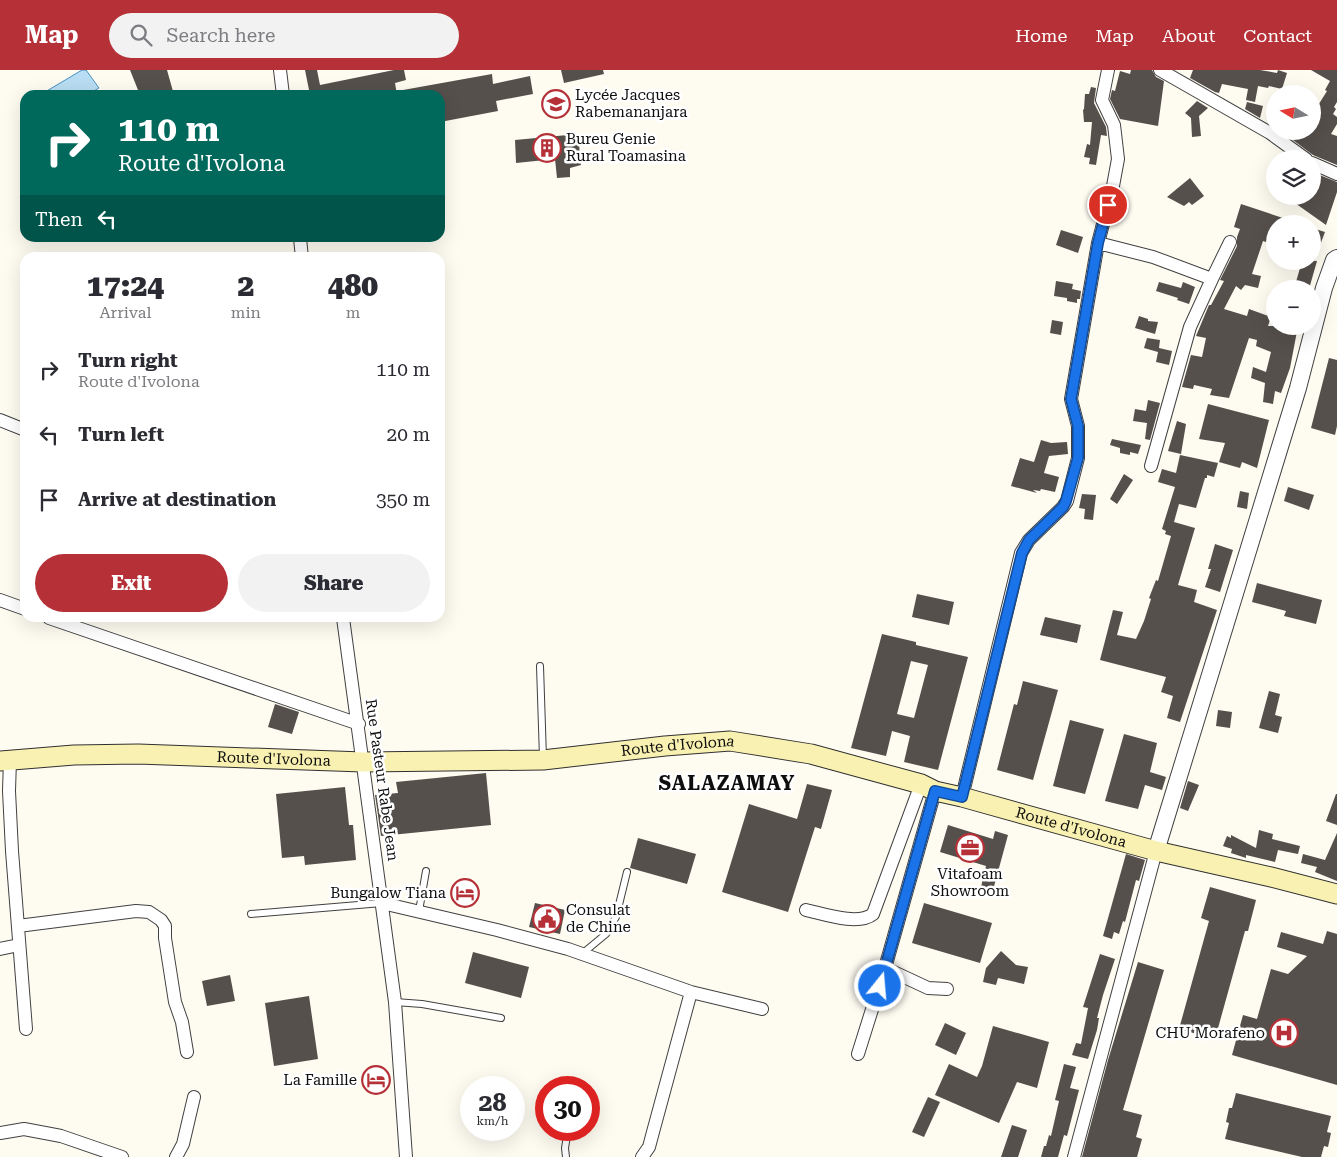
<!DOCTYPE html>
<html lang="en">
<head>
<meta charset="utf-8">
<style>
	body { margin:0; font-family:"Roboto Serif",serif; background:#f2f2f3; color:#2b2b33; height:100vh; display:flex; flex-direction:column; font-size:19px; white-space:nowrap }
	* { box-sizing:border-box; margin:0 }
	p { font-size:16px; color:#7c7c81 }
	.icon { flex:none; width:28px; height:28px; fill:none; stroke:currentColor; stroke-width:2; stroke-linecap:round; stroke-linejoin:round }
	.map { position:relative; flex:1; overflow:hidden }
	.side { position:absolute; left:20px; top:182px; width:425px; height:370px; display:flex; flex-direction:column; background:#fff; border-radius:15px; box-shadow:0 5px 20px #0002 }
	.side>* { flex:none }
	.top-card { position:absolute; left:20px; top:20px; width:425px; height:152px; border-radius:15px; box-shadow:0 5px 20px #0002; background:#00695c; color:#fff; overflow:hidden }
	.needle { width:32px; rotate:280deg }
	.buttons { position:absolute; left:1266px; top:15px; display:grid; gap:10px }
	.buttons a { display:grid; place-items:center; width:55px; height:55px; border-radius:50%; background:#fff; box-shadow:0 5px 20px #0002; font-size:25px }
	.speed { position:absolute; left:460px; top:1006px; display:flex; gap:10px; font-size:25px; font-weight:700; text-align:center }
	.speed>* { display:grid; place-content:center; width:65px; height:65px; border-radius:50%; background:#fff; box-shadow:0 5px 20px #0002; line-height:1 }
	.speed small { font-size:12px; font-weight:400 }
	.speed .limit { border:8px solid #d22; background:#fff; color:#111 }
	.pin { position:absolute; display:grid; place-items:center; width:42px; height:42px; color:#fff; margin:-21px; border:2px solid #fff; border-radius:50%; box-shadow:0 1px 5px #0007 }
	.me { position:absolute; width:55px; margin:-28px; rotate:17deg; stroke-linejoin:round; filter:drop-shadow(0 0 4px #0008) }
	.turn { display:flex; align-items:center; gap:18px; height:105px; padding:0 15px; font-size:22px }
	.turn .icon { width:65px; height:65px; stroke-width:2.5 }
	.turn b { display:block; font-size:35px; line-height:42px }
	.then { display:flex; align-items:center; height:48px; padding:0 15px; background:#0003; gap:10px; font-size:19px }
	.eta { display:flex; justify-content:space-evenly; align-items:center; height:85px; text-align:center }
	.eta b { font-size:30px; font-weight:800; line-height:35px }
	.action { display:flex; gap:10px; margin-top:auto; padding:10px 15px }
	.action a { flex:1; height:58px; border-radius:30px; background:#b53037; color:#fff; font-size:20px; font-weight:800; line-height:58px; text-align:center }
	.action a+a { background:#f2f2f3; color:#2b2b33 }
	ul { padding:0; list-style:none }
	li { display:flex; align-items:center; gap:15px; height:65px; padding:0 15px }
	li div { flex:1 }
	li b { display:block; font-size:19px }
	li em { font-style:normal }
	header { display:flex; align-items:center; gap:30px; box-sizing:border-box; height:70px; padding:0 25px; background:#b53037; color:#fff }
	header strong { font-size:24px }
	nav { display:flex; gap:28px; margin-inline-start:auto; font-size:18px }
	.search { width:350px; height:45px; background:#f2f2f3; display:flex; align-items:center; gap:12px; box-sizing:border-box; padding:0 18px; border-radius:28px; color:#7c7c81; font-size:19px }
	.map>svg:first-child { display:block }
	.water { fill:#b9ddf2; stroke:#4692c3 }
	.building { fill:#56504c; fill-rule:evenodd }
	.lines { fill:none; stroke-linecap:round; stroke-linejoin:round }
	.service-casing { stroke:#414141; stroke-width:8 }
	.minor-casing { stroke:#414141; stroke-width:14 }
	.tertiary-casing { stroke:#414141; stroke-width:18 }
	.secondary-casing { stroke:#303030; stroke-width:21 }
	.service { stroke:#fff; stroke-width:6 }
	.minor { stroke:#fff; stroke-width:12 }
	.tertiary { stroke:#fff; stroke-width:16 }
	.secondary { stroke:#f9f1b1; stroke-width:19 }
	.route-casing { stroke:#114b97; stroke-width:12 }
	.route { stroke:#1a73e8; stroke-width:9 }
	.labels { text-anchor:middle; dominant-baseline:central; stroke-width:5; stroke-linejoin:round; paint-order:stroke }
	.poi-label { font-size:15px; fill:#0e0e0e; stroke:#fff; text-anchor:start }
	.street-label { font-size:15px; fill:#0e0e0e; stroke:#fff }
	.district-label { font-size:20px; font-weight:bold; letter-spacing:1px; fill:#0e0e0e; stroke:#fff }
</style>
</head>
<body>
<header>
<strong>Map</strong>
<div class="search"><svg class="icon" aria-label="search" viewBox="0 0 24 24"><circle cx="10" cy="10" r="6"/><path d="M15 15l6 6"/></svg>Search here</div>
<nav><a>Home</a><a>Map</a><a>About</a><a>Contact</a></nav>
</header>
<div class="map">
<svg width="1337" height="1087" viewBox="0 0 1337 1087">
	<rect width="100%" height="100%" fill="#fefbf1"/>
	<path class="water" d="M82 0H86L99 18 87 25H40Z"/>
	<path class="building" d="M130 0H167L174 25H140Z
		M305 0H317L320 15 394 0H404L406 10 395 13 397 25H358V20L333 25H310Z
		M561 0H603L604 4 564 13Z
		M1131 0H1152L1156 7 1164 11 1158 56 1120 49 1110 29 1112 20 1115 21 1120 1 1130 4Z
		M1193 0H1260L1277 3 1278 0 1287 3 1282 19 1269 16 1268 18 1258 16 1255 32 1246 30 1248 19 1222 14 1219 23 1215 22 1190 8Z
		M1311 0H1337V32L1334 37 1336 39 1333 44 1337 47V54L1331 64 1337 66V95L1313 85 1281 61H1312V45L1327 21 1325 20 1330 11Z
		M492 4 493 14 530 6 533 24 496 31 498 41 440 52V25H403V20Z
		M1091 17 1096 18 1094 33 1106 57 1107 66 1101 65 1096 95 1089 94 1090 88 1084 87 1087 74 1090 75 1092 52H1084L1083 40 1084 39 1085 24H1089Z
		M1197 31 1208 38 1199 46 1201 66 1192 67 1191 48 1185 43Z
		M1247 32 1263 36 1260 48 1245 39Z
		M578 64 581 95 570 98V107L557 108 555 89 516 93 515 70Z
		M1312 102 1337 112V122L1326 155 1285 126H1312Z
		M1190 108 1204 126 1192 135 1189 132 1184 136 1167 127Z
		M1241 134 1295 152V154H1275V175L1263 171 1252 204 1261 206 1258 218 1245 215 1241 220 1236 216 1224 239 1247 246 1249 239 1271 247 1268 256H1298L1290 298 1281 323 1275 321 1273 334 1263 332 1265 313 1251 308 1253 297 1266 302 1271 282 1256 276 1257 270 1249 268 1229 328 1210 325 1212 319 1194 315 1193 319 1182 317 1191 285 1202 287 1206 268 1196 266 1209 235H1211L1224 211 1220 210 1237 176V167L1240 159 1234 157Z
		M1312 158 1325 162 1314 191H1317L1309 219H1294L1302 191H1312Z
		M1061 160 1083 167 1078 183 1056 175Z
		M1056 211 1073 214 1072 219 1081 221 1080 229H1077V233L1067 231V228L1054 226Z
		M1159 212 1181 218 1183 212 1195 217 1189 234 1177 230 1178 228 1156 221Z
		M1139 246 1148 249V251L1158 252 1155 264 1135 258Z
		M1052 250 1063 252 1061 265 1050 263Z
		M1147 268 1160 270 1159 278 1172 281 1169 295 1156 292 1158 282 1144 278Z
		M1329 288 1337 290V356L1335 365 1311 358Z
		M1148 330 1160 333 1150 370 1145 369 1147 353 1133 351 1135 339 1146 341Z
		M1208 334 1269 350 1257 398 1242 392 1240 398 1219 392 1225 373 1199 369Z
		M1177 351 1186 354 1181 384 1168 381Z
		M1112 369 1141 375 1138 384 1130 382V385L1120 383V378L1110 375Z
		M1041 370 1051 373 1067 372 1068 384 1049 386 1044 403 1059 407 1055 422 1041 419 1040 421 1033 420 1037 423 1011 416 1020 388 1034 392Z
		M1180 385 1218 393 1214 407 1207 405V408H1205L1196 438 1179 434 1174 452 1195 458 1178 515 1197 520 1194 532 1217 540 1180 652 1167 648 1173 626 1161 622 1166 607 1100 590 1113 540 1123 542 1117 565 1136 569 1144 551 1151 529 1149 528 1156 510 1158 511 1171 466 1165 464 1166 461 1162 459 1175 417 1158 412 1162 399 1176 403Z
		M1124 404 1133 410 1117 434 1110 429Z
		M1288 417 1314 425 1309 440 1284 431Z
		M1240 421 1249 423 1247 439 1237 437Z
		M1082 424 1096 425 1093 450 1084 449 1085 439 1079 438Z
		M1215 474 1233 480 1220 522 1205 517 1211 499H1208Z
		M1257 513 1322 530 1316 554 1284 546 1286 541 1252 532Z
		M917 524 954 532 949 555 912 547Z
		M1045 547 1081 555 1077 573 1040 565Z
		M882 564 916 572V575L968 587 938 700 904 692 910 666 892 661 886 686 851 678ZM911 591 928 595 914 648 897 644Z
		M1023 611 1058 620 1033 710 997 700 1014 634 1017 635Z
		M1269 621 1280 624 1275 645 1282 647 1278 663 1259 658Z
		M275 634 299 642 292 664 268 657Z
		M1218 640 1232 642 1230 658 1216 656Z
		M1070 650 1104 659 1085 724 1053 716Z
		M1124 664 1157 673 1150 702 1166 707 1162 720 1145 715 1138 739 1105 731Z
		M486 703 491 755 381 766 375 725 398 723 396 712Z
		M1188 711 1199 715 1188 741 1180 738Z
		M807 714 832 720 821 759 815 757 788 842 722 822 749 734 797 749Z
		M345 717 349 755H353L356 790 305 795 304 786 282 788 276 724Z
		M1336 724H1337V755L1326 751Z
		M948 755 993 769 995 761 1008 765 993 820 981 817 986 796 940 782Z
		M1259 760 1273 764 1272 769 1300 776 1298 784 1278 780 1275 792 1246 785V788L1231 783 1232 779 1223 776 1227 766 1231 768V765L1256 778Z
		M1337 763V811L1315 802 1317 797 1301 793 1303 784 1325 790Z
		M638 768 696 784 687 814 630 798Z
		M1126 784 1145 790 1139 811 1136 810 1125 852 1123 851 1119 864 1114 862 1112 869 1103 866Z
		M1210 817 1256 830 1248 861H1245L1215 969 1179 959 1209 851 1201 848Z
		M535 833 565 840 560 864 529 857Z
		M924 833 992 853 980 893 912 873Z
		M1327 861 1337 864V1015L1232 985 1243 945 1257 949 1271 899 1288 904 1307 886 1277 877 1281 862 1323 874Z
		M1001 881 1016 895 1028 897 1024 914 998 908 996 915 983 912 986 898Z
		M473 882 529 897 521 928 465 913Z
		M1100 884 1115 889 1103 925 1097 948H1099L1097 960 1088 989 1072 985 1076 973 1081 974 1088 938 1083 937Z
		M1138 892 1164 900 1123 1040 1142 1045 1136 1067 1142 1069 1137 1087H1082L1108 990Z
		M230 905 235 931 207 936 202 911Z
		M309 926 318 989 274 996 265 933Z
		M945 953 966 963 956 985 935 975Z
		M993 956 1049 972 1037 1018 1017 1012 999 1053 935 1025 949 994 977 1007 982 996Z
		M1064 994 1076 997 1070 1018 1079 1020 1067 1066 1064 1065 1058 1087H1041L1044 1076H1046L1049 1065 1051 1066 1059 1031 1055 1030Z
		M1236 1023 1331 1046 1327 1062 1331 1063 1328 1077 1324 1076 1321 1087H1302L1225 1069 1229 1053 1226 1052 1229 1038H1232Z
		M928 1027 940 1032 924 1067 912 1062Z
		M1012 1055 1027 1060 1018 1087H1001Z"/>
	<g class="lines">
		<defs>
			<path id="service" d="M540 596 543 688
				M419 841 426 801
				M251 844 382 833
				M583 883 606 864 616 847 627 802
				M395 932 422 934 501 948
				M566 1087 565 1078 568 1060"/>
			<path id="minor" d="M280 0 283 25
				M1160 0 1270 63 1306 89
				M1312 93 1337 104
				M300 168 302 188
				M1098 173 1153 187 1212 209 1230 172
				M0 350 25 360
				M1151 396 1190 257 1212 209
				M0 530 25 539
				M49 548 359 654
				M343 548 395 932 406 1087
				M10 690 9 721 12 781 26 959
				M935 721 885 898 928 918 947 919
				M962 727 1021 483 1029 470 1063 437 1067 431 1078 388V356L1071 329 1098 173 1113 116 1118 89 1114 55 1102 30 1108 0
				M382 833 497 860 568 879 691 922 762 939
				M806 840C824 844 858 856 873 844L921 714
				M18 856 136 841 149 842 161 850 165 856V868L175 932 182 952 187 982
				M0 879 19 875
				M858 984 885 898
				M0 1063 24 1059 61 1066 122 1087
				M176 1087 183 1074 194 1027
				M642 1087 649 1077 653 1062 691 922
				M1074 1087 1156 781"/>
			<path id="tertiary" d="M1156 781 1298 318 1324 218 1334 190 1337 188"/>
			<g id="secondary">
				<path id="s1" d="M0 691 74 685 138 684 363 692 543 690 665 676 730 671 811 684 921 714 935 721 962 727 1156 781 1271 807 1337 824"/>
			</g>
		</defs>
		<use href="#service" class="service-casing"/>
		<use href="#minor" class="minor-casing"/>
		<use href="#tertiary" class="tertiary-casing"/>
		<use href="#secondary" class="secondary-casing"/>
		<use href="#service" class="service"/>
		<use href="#minor" class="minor"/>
		<use href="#tertiary" class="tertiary"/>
		<use href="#secondary" class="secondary"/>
	</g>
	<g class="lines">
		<defs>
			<path id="route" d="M880 916 935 721 962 727 1022 483 1029 470 1063 437 1066 431 1078 388V356L1071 329 1098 173 1108 135"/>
		</defs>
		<use href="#route" class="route-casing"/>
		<use href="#route" class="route"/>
	</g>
	<defs>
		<symbol id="school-ring" viewBox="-11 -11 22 22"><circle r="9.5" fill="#fff" stroke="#b53037" stroke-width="1.5"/><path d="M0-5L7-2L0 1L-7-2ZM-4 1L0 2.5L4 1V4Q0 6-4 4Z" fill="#b53037"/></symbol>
		<symbol id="building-ring" viewBox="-11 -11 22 22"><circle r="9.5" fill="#fff" stroke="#b53037" stroke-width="1.5"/><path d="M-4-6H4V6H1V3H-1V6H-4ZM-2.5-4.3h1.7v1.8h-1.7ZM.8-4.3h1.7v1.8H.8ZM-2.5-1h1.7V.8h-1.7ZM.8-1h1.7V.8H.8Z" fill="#b53037"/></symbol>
		<symbol id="office-ring" viewBox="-11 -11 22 22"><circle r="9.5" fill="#fff" stroke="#b53037" stroke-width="1.5"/><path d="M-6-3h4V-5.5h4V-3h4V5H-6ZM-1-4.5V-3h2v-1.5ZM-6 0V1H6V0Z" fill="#b53037"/></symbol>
		<symbol id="hotel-ring" viewBox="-11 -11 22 22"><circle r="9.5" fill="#fff" stroke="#b53037" stroke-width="1.5"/><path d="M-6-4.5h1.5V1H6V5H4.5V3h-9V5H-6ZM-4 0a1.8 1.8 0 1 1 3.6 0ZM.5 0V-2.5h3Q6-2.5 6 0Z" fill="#b53037"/></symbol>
		<symbol id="civic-ring" viewBox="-11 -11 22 22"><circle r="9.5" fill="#fff" stroke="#b53037" stroke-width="1.5"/><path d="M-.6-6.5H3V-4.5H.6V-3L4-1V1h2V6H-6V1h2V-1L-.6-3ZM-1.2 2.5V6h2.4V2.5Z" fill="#b53037"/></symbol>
		<symbol id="hospital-ring" viewBox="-11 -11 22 22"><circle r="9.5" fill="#fff" stroke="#b53037" stroke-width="1.5"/><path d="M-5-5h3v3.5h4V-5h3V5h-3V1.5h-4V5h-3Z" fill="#b53037"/></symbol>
	</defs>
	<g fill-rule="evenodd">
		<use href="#school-ring" x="540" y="18" width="32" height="32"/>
		<use href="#building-ring" x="531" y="62" width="32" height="32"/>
		<use href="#office-ring" x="954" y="762" width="32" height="32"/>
		<use href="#hotel-ring" x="449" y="807" width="32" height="32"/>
		<use href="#civic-ring" x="531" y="833" width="32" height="32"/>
		<use href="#hospital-ring" x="1268" y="947" width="32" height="32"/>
		<use href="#hotel-ring" x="360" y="994" width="32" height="32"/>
	</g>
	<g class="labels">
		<g class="poi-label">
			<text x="575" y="25">Lycée Jacques<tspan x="575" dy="17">Rabemananjara</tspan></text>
			<text x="566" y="69">Bureu Genie<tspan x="566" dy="17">Rural Toamasina</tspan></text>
			<text x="970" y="804" text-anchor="middle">Vitafoam<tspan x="970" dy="17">Showroom</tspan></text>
			<text x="446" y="823" text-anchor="end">Bungalow Tiana</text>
			<text x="566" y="840">Consulat<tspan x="566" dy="17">de Chine</tspan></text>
			<text x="1265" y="963" text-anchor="end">CHU Morafeno</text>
			<text x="357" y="1010" text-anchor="end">La Famille</text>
		</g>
		<g class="street-label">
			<text stroke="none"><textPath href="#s1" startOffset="679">Route d'Ivolona</textPath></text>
			<text stroke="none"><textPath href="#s1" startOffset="274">Route d'Ivolona</textPath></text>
			<text transform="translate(382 710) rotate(82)">Rue Pasteur Rabe Jean</text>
			<text stroke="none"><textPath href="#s1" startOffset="1084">Route d'Ivolona</textPath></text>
		</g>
		<g class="district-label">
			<text x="727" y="713">SALAZAMAY</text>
		</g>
	</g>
</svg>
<div class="buttons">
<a><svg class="needle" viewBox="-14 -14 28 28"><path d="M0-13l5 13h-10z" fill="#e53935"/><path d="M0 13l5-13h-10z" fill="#7c7c81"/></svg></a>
<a><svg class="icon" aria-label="layers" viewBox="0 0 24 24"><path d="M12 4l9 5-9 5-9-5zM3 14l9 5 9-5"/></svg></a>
<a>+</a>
<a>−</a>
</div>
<div class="speed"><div>28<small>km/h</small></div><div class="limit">30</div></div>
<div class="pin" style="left:1108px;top:135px;background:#d93025"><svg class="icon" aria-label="arrive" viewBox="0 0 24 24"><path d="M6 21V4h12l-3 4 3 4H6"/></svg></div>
<svg class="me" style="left:880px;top:916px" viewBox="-20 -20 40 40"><circle r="17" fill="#1a73e8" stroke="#fff" stroke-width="3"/><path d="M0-11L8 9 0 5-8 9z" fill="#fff"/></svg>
<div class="top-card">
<div class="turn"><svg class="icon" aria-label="right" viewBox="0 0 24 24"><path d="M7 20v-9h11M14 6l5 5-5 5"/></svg><div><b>110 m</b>Route d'Ivolona</div></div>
<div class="then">Then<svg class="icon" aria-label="left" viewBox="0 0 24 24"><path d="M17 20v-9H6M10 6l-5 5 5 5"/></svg></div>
</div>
<section class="side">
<div class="eta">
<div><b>17:24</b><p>Arrival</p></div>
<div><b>2</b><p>min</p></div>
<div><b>480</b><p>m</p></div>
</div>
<ul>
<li><svg class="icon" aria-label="right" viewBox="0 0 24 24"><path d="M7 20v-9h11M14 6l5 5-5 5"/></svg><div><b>Turn right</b><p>Route d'Ivolona</p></div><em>110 m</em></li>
<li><svg class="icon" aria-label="left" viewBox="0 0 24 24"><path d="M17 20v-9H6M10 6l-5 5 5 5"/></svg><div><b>Turn left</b></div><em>20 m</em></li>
<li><svg class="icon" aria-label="arrive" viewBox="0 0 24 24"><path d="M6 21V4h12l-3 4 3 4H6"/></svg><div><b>Arrive at destination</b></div><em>350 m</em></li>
</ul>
<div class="action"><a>Exit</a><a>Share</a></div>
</section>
</div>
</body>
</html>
